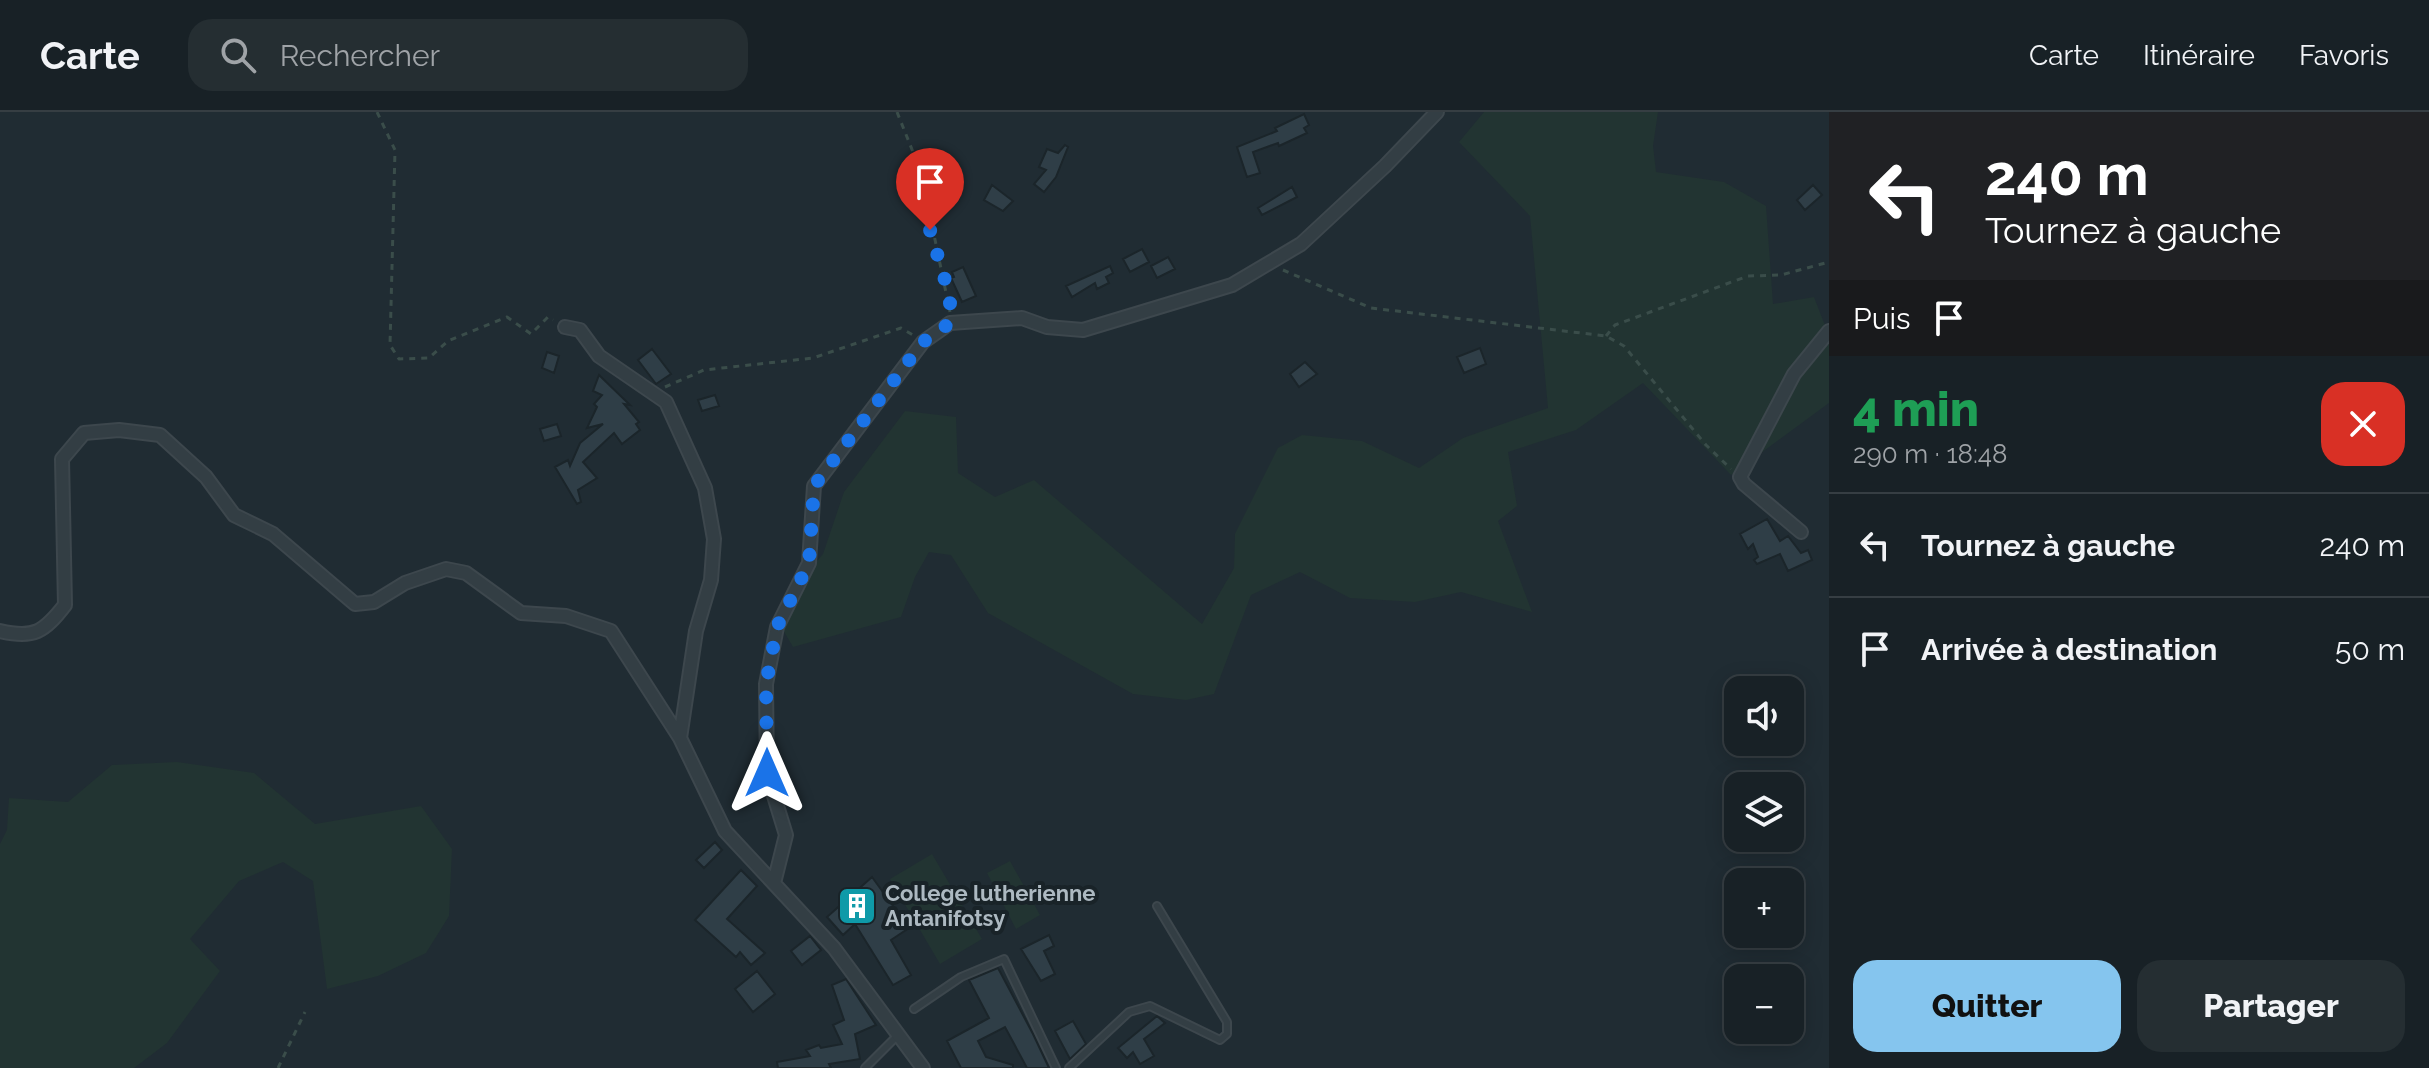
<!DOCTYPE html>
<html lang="fr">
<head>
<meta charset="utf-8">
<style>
	body { margin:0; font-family:Raleway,sans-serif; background:#252e32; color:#f1f3f6; height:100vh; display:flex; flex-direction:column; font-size:30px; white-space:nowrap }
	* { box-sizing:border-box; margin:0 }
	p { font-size:26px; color:#9fa3a7 }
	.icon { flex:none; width:44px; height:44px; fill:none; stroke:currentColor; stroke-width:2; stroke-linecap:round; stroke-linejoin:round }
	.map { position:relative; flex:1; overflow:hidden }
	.details { display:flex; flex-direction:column; background:#182126; width:600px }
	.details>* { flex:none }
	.hud { background:#202124; color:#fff; overflow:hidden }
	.buttons { position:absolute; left:1724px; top:564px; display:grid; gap:16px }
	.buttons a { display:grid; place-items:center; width:80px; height:80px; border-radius:16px; background:#182126; box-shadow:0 4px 20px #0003,0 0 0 2px #363e43; font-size:40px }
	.pin { position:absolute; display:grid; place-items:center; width:68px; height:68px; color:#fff; margin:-82px -34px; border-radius:50% 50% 50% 0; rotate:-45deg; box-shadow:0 0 8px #0007 }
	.pin .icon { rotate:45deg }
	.me { position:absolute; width:88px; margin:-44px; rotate:0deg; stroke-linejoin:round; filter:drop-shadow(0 0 6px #0008) }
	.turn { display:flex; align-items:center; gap:28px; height:168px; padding:0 24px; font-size:36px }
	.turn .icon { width:104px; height:104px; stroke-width:2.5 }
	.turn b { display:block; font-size:56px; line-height:68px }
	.then { display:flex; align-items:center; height:76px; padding:0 24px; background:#0003; gap:16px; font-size:30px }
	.round { display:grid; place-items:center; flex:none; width:84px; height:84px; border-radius:24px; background:#252e32 }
	.overview { display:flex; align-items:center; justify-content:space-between; height:136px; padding:0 24px }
	h1 { font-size:48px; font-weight:800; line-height:60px; color:#1e9e55 }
	.cta { display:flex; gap:16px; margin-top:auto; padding:16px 24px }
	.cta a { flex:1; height:92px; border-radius:24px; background:#85c5ee; color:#111; font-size:32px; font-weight:800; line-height:92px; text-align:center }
	.cta a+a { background:#252e32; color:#f1f3f6 }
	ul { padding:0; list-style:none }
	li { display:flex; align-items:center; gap:24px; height:104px; padding:0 24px; border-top:2px solid #363e43 }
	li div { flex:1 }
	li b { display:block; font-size:30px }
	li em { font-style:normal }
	header { display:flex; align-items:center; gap:48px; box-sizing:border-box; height:112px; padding:0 40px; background:#182126; border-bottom:2px solid #363e43 }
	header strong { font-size:38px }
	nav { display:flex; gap:44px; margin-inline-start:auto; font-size:28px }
	.search { width:560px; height:72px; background:#252e32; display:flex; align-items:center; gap:20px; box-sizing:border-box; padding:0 28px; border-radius:24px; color:#9fa3a7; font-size:30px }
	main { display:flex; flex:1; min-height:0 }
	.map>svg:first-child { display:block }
	.green { fill:#223432 }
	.building { fill:#2f3e47; stroke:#1b252a; stroke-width:2 }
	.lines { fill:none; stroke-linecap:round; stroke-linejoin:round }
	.lane-casing { stroke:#3d474d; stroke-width:10 }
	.street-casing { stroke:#3d474d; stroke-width:16 }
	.path { stroke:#3a4d4a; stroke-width:3; stroke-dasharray:6 6; stroke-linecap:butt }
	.lane { stroke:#333e44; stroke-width:6 }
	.street { stroke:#333e44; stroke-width:12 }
	.route { stroke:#1a73e8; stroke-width:14; stroke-dasharray:0 25.2 }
	.labels { text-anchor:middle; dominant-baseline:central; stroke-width:8; stroke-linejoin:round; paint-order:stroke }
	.poi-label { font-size:22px; font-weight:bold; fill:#adb9c1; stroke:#192328; text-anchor:start }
</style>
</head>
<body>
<header>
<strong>Carte</strong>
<div class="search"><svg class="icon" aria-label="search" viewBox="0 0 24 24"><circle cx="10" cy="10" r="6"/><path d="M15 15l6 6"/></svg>Rechercher</div>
<nav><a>Carte</a><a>Itinéraire</a><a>Favoris</a></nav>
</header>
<main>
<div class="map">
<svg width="1829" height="956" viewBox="0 0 1829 956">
	<rect width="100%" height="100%" fill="#202c33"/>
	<path class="green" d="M1484 0H1658L1653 34 1656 60 1724 70 1766 94 1773 192 1814 185 1829 224V291L1731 363 1643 271 1576 318 1508 340 1517 394 1498 409 1532 500 1461 480 1415 490 1350 486 1300 460 1251 483 1214 582 1186 588 1133 582 988 501 951 443 929 440 915 465 901 505 793 535 779 511 799 470 823 442 844 380 905 299 956 305 958 361 995 385 1034 368 1202 512 1234 456 1235 422 1278 336 1302 323 1362 329 1419 356 1463 326 1548 296 1530 104 1459 30Z
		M177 650 254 661 315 712 421 694 452 737 449 804 426 841 378 864 327 877 313 769 283 750 239 769 190 827 220 859 167 931 134 956H0V732L7 718 9 686 68 690 112 653Z
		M932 742 982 827 940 852 890 767Z
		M1010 749 1040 803 1016 817 987 761Z"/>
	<path class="building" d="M1304 2 1309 13 1304 16 1307 21 1279 34 1278 31 1253 40 1260 61 1247 65 1237 35 1277 19 1275 16Z
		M1065 33 1068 35 1056 65 1044 80 1034 72 1046 58 1039 55 1047 37 1058 41Z
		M992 73 1013 89 1003 99 984 88Z
		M1813 73 1822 83 1805 98 1797 88Z
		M1292 75 1297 85 1262 103 1258 96Z
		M1142 137 1149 150 1130 160 1123 147Z
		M1168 145 1175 157 1157 166 1151 154Z
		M1110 154 1113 161 1106 165 1109 171 1097 177 1095 171 1072 185 1066 174Z
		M963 155 976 184 962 190 951 166 954 165 952 160Z
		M1480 236 1486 252 1464 261 1457 245Z
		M652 237 671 262 656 272 638 248Z
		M547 240 559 244 554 261 542 256Z
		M1305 250 1317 262 1299 275 1290 262Z
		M599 263 630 293 624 292 639 310 636 312 640 318 622 332 614 321 583 350 597 366 578 378 581 390 577 392 555 355 568 348 570 354 580 331 603 312 587 316 597 295 594 292 602 283 593 279Z
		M715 283 719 294 702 299 698 288Z
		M557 312 561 324 544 329 540 317Z
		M1767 407 1780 429 1788 424 1801 441 1808 438 1812 448 1788 459 1780 442 1757 452 1754 448 1758 445 1753 432 1748 437 1740 422Z
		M715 730 722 738 704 756 696 748Z
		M741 758 757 774 727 807 765 841 751 853 740 840 736 845 695 808Z
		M872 765 909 816 891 828 911 863 893 873 855 812 843 823 827 805Z
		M1049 823 1054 834 1044 839 1055 862 1041 869 1021 837Z
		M810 824 821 838 802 853 791 839Z
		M998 856 1033 922 1049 956H1027L1005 915 978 929 986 945 1013 953V956H961L947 929 989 906 969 868Z
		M757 859 775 882 753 900 735 877Z
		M846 867 876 913 855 922 860 947 829 952 831 956H778L777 950 810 944 806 938 819 933 821 936 842 932 833 913 844 908 832 873Z
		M1157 904 1165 911 1144 927 1154 944 1140 952 1133 940 1127 946 1118 936Z
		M1073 909 1086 932 1070 947 1055 919Z"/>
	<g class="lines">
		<defs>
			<path id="lane" d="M914 897 961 865 1004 847 1056 956
				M865 956 899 922
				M1069 956 1129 900 1150 894 1220 928 1227 922V910L1157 794"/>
			<path id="street" d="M565 215 580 218 599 244 666 290 705 376 714 427 711 468 696 519 680 626
				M1801 420 1744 372 1740 365 1794 262 1829 219
				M0 519C34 527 44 520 65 493L62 347 84 321 119 318 160 323 206 365 234 403 273 422 355 492 374 490 405 471 446 457 466 461 521 501 566 504 611 519 680 626 725 719 834 836 923 956
				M774 771 786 723 767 661 766 572 777 515 809 451 814 374 923 230 950 211 1022 206 1047 215 1083 218 1232 173 1301 132 1385 54 1437 0"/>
		</defs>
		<use href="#lane" class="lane-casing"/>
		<use href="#street" class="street-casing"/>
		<path class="path" d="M377 0 395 38 390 233 399 247 429 246 448 229 507 205 531 222 548 205 553 208
			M897 0 921 60 950 200
			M1283 158 1371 196 1606 224 1624 234 1706 333 1731 357
			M1606 224 1615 213 1748 164 1781 163 1829 150
			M665 275 704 258 813 246 901 216 913 223
			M278 956 305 900"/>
		<use href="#lane" class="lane"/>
		<use href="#street" class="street"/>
	</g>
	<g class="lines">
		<path class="route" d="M767 661 766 572 777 515 809 451 814 374 923 230 950 211V185L930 118"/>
	</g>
	<defs>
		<symbol id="building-square" viewBox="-11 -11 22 22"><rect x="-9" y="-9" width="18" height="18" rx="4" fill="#0f9aa8" stroke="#192328"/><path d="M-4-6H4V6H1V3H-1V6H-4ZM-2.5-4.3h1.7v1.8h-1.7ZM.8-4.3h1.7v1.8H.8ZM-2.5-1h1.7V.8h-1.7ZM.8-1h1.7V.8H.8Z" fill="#fff"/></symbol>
	</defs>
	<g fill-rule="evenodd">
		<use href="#building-square" x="835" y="772" width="44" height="44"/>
	</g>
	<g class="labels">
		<g class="poi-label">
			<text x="885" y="781">College lutherienne<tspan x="885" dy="25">Antanifotsy</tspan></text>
		</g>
	</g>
</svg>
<div class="buttons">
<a><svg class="icon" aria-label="sound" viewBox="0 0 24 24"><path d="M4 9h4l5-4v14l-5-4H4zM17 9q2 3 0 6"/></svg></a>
<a><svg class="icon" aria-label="layers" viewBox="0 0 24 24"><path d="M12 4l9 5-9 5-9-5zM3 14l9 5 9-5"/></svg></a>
<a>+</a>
<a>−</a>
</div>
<div class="pin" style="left:930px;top:118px;background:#d93025"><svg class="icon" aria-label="arrive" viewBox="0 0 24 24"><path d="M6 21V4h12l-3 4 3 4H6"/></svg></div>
<svg class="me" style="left:767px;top:661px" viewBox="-20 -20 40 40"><path d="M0-17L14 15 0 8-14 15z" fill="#1a73e8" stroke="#fff" stroke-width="4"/></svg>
</div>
<section class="details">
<div class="hud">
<div class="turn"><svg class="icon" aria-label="left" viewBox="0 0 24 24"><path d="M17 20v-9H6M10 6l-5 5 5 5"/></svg><div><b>240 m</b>Tournez à gauche</div></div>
<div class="then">Puis<svg class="icon" aria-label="arrive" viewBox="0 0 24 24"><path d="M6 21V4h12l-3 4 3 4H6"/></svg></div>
</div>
<div class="overview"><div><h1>4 min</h1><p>290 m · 18:48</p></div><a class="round" style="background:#d93025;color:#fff"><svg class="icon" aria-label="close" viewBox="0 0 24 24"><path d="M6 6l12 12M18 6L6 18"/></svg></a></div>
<ul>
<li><svg class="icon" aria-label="left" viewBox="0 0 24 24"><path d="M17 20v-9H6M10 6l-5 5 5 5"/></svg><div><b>Tournez à gauche</b></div><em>240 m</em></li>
<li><svg class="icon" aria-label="arrive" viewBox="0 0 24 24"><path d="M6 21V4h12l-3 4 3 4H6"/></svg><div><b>Arrivée à destination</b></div><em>50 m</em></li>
</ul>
<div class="cta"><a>Quitter</a><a>Partager</a></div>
</section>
</main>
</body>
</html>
